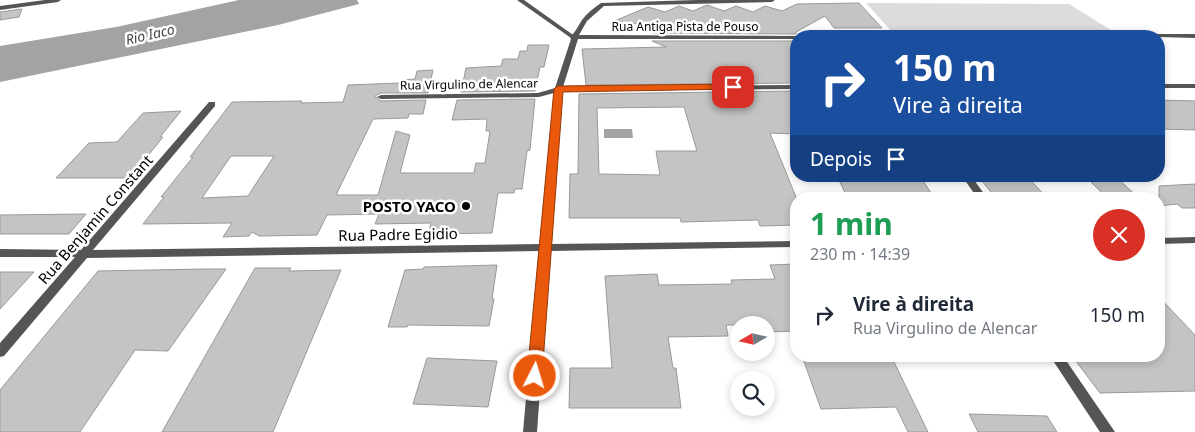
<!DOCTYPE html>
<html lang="pt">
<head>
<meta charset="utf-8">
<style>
	body { margin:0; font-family:"Noto Sans",sans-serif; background:#f2f2f3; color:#1f2937; height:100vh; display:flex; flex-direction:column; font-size:19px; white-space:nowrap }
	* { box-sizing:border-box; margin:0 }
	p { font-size:16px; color:#747a83 }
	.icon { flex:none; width:28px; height:28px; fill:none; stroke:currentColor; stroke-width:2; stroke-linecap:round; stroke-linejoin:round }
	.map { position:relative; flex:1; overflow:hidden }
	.details { position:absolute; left:790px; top:192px; width:375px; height:170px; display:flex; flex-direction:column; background:#fff; border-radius:20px; box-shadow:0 2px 8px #0003 }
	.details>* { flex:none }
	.top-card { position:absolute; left:790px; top:30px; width:375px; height:152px; border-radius:20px; box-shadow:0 2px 8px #0003; background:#1a4fa0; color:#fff; overflow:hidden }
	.needle { width:32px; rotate:261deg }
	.tools { position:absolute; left:730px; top:316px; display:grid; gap:10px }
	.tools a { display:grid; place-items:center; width:45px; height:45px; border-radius:50%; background:#fff; box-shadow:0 2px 8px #0003; font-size:25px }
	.pin { position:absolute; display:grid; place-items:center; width:42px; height:42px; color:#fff; margin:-21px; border-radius:10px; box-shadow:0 2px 8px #0006 }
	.me { position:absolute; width:55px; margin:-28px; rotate:5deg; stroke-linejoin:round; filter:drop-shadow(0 0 4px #0008) }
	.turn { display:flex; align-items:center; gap:18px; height:105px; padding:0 20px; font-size:22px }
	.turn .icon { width:65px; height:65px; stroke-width:2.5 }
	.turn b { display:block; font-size:35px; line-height:42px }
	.then { display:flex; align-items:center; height:48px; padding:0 20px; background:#0003; gap:10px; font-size:19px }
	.round { display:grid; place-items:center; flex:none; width:52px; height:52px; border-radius:26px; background:#f2f2f3 }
	.overview { display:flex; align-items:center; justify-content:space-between; height:85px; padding:0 20px }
	h1 { font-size:30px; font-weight:700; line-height:38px; color:#1e9e55 }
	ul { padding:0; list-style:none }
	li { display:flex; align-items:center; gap:15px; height:75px; padding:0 20px }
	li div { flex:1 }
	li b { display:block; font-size:19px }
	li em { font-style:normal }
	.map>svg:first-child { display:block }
	.green { fill:#dcdcdc }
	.water { fill:#a3a3a3 }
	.building { fill:#c4c4c4; stroke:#999; fill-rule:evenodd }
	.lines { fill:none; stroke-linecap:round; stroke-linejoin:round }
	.minor { fill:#555; fill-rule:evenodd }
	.tertiary { fill:#555; fill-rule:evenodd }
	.route { fill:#ea580c; stroke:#983908 }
	.poi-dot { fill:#000; stroke:#fff; stroke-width:2 }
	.labels { text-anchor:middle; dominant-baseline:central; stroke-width:5; stroke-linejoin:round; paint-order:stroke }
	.far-street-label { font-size:12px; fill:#000; stroke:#fff }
	.far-water-label { font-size:14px; font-style:italic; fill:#444; stroke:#fff }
	.poi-label { font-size:15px; font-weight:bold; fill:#000; stroke:#fff; text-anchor:end }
	.street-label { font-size:15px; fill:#000; stroke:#fff }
</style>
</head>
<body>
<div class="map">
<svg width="1195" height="432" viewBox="0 0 1195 432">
	<rect width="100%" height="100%" fill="#fff"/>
	<path class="green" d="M866 3 1069 4 1114 32 894 34Z"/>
	<path class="water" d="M239 0H357L359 4 278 25 0 82V46L116 27Z
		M604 129H632L633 138H604Z"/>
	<path class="building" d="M859 3 882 28H834L825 16 796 32V34L652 33 653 26 614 21 648 7 665 12 679 6 693 11 707 5 724 11 736 6 753 12 765 6 782 11 797 4Z
		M22 9 19 17 0 20V12Z
		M652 41H796V83L586 85 582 49 666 47Z
		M528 45H549L544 67H540L535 91 461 92 466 68 501 66 503 59H518L520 51H527Z
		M433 70 428 93H381L375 96 381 101 426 100 423 114H409L408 118 373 119 336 195H378L396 131 410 135 400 173H474L476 163H485L490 131H486L487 119 452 120 457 100 535 99 530 150 527 151 522 189H515L514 193H498L492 233 428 234 431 223 375 224 379 214 327 215 317 235 259 236 252 232 249 236 223 237 232 223 143 224 164 197H161L193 157H190L232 102 302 101 301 103 343 102 348 85 399 83 400 80 415 79 417 71ZM231 156H274L248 196 202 198Z
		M796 91V134L770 133 796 197V225L760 226 758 220 681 222 680 218H569L570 174H578L579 94ZM684 107 697 151H656L660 175 599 174 597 108Z
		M1159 100 1195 101V130L1159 129Z
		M181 111 160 137H163L147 157 127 178H56L89 143 117 142 143 113Z
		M837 176H920L935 199H848Z
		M994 176H1027L1046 197 996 198 981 180 997 179Z
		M1085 176H1115L1140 199H1108Z
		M1195 184V208H1182L1177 204 1159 206V186Z
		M86 214 69 234H0V215Z
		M796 264V331L766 332V325H726L728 336 668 337 673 368H676L681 408H569L570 368H612L605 276 657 274 659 285 732 284 731 280 775 279 770 265Z
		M497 265 492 299H494L489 326 408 325 407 327H388L405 270 423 269 424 267Z
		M255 268H291L289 271 341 270 273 432H162Z
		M204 269H226L168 351 135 350 80 432H0V390L98 271Z
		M0 272H34L0 309Z
		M1159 297 1195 335V391L1100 393 1072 356H1159Z
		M802 356H891L928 432H908L896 407 821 409Z
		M427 358 497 361 488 407 413 404Z
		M969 414 1047 416 1057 432H978Z"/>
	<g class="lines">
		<path class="minor" d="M45 0H61L58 2 0 10V6Z
			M696 0H775L772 2 604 6 587 21 579 35 799 36H796V39H578L563 87 796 85V89L562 91 551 244 796 241V247L550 251 537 432H523L539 251 87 258 4 356 0 357V343L75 257H0V249L81 250 209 102H215V106L93 250 540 244 554 93 539 97 381 99 377 97 381 95 538 93 555 88 571 39 570 37C575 33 578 26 582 20 587 13 594 8 601 3Z
			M1124 34H1195V38L1121 36Z
			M1159 84H1195V88H1159Z
			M962 176H971L988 199H978Z
			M1195 237V243L1159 244V238Z
			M1050 356H1063L1115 432H1100Z"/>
		<path class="tertiary" d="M517 0H524L576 37 571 38Z"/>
	</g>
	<path class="route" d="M733 84 737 87 736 89 563 92 542 376 540 381 535 382 530 381 527 376 554 89 558 86Z"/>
	<circle class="poi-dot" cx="466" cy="206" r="5"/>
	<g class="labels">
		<g class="far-street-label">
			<text x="685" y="26">Rua Antiga Pista de Pouso</text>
			<text transform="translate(469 84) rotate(-1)">Rua Virgulino de Alencar</text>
		</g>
		<g class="far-water-label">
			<text transform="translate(150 34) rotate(-13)">Rio Iaco</text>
		</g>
		<g class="poi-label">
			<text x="456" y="206">POSTO YACO</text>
		</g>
		<g class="street-label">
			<text transform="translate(95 219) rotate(-49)">Rua Benjamin Constant</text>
			<text transform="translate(398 234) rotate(-1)">Rua Padre Egidio</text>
		</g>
	</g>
</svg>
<div class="tools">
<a><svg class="needle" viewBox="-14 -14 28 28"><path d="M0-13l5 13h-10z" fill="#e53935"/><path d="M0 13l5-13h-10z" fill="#747a83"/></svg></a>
<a><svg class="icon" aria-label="search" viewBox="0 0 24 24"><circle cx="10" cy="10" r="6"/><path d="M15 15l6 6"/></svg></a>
</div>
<div class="pin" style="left:733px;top:87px;background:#d93025"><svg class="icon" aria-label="arrive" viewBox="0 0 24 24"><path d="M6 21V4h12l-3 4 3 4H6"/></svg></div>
<svg class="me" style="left:535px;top:376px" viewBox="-20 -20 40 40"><circle r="17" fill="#ea580c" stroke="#fff" stroke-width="3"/><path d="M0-11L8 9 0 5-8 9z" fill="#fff"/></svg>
<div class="top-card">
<div class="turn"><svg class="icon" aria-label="right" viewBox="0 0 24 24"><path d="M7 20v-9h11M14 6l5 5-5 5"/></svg><div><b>150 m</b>Vire à direita</div></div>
<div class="then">Depois<svg class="icon" aria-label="arrive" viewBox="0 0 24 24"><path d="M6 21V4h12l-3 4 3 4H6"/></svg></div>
</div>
<section class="details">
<div class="overview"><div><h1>1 min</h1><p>230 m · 14:39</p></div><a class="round" style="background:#d93025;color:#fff"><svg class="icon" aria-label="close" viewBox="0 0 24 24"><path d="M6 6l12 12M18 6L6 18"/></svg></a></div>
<ul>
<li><svg class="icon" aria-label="right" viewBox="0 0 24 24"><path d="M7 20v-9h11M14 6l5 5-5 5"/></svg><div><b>Vire à direita</b><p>Rua Virgulino de Alencar</p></div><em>150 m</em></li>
</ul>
</section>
</div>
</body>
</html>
